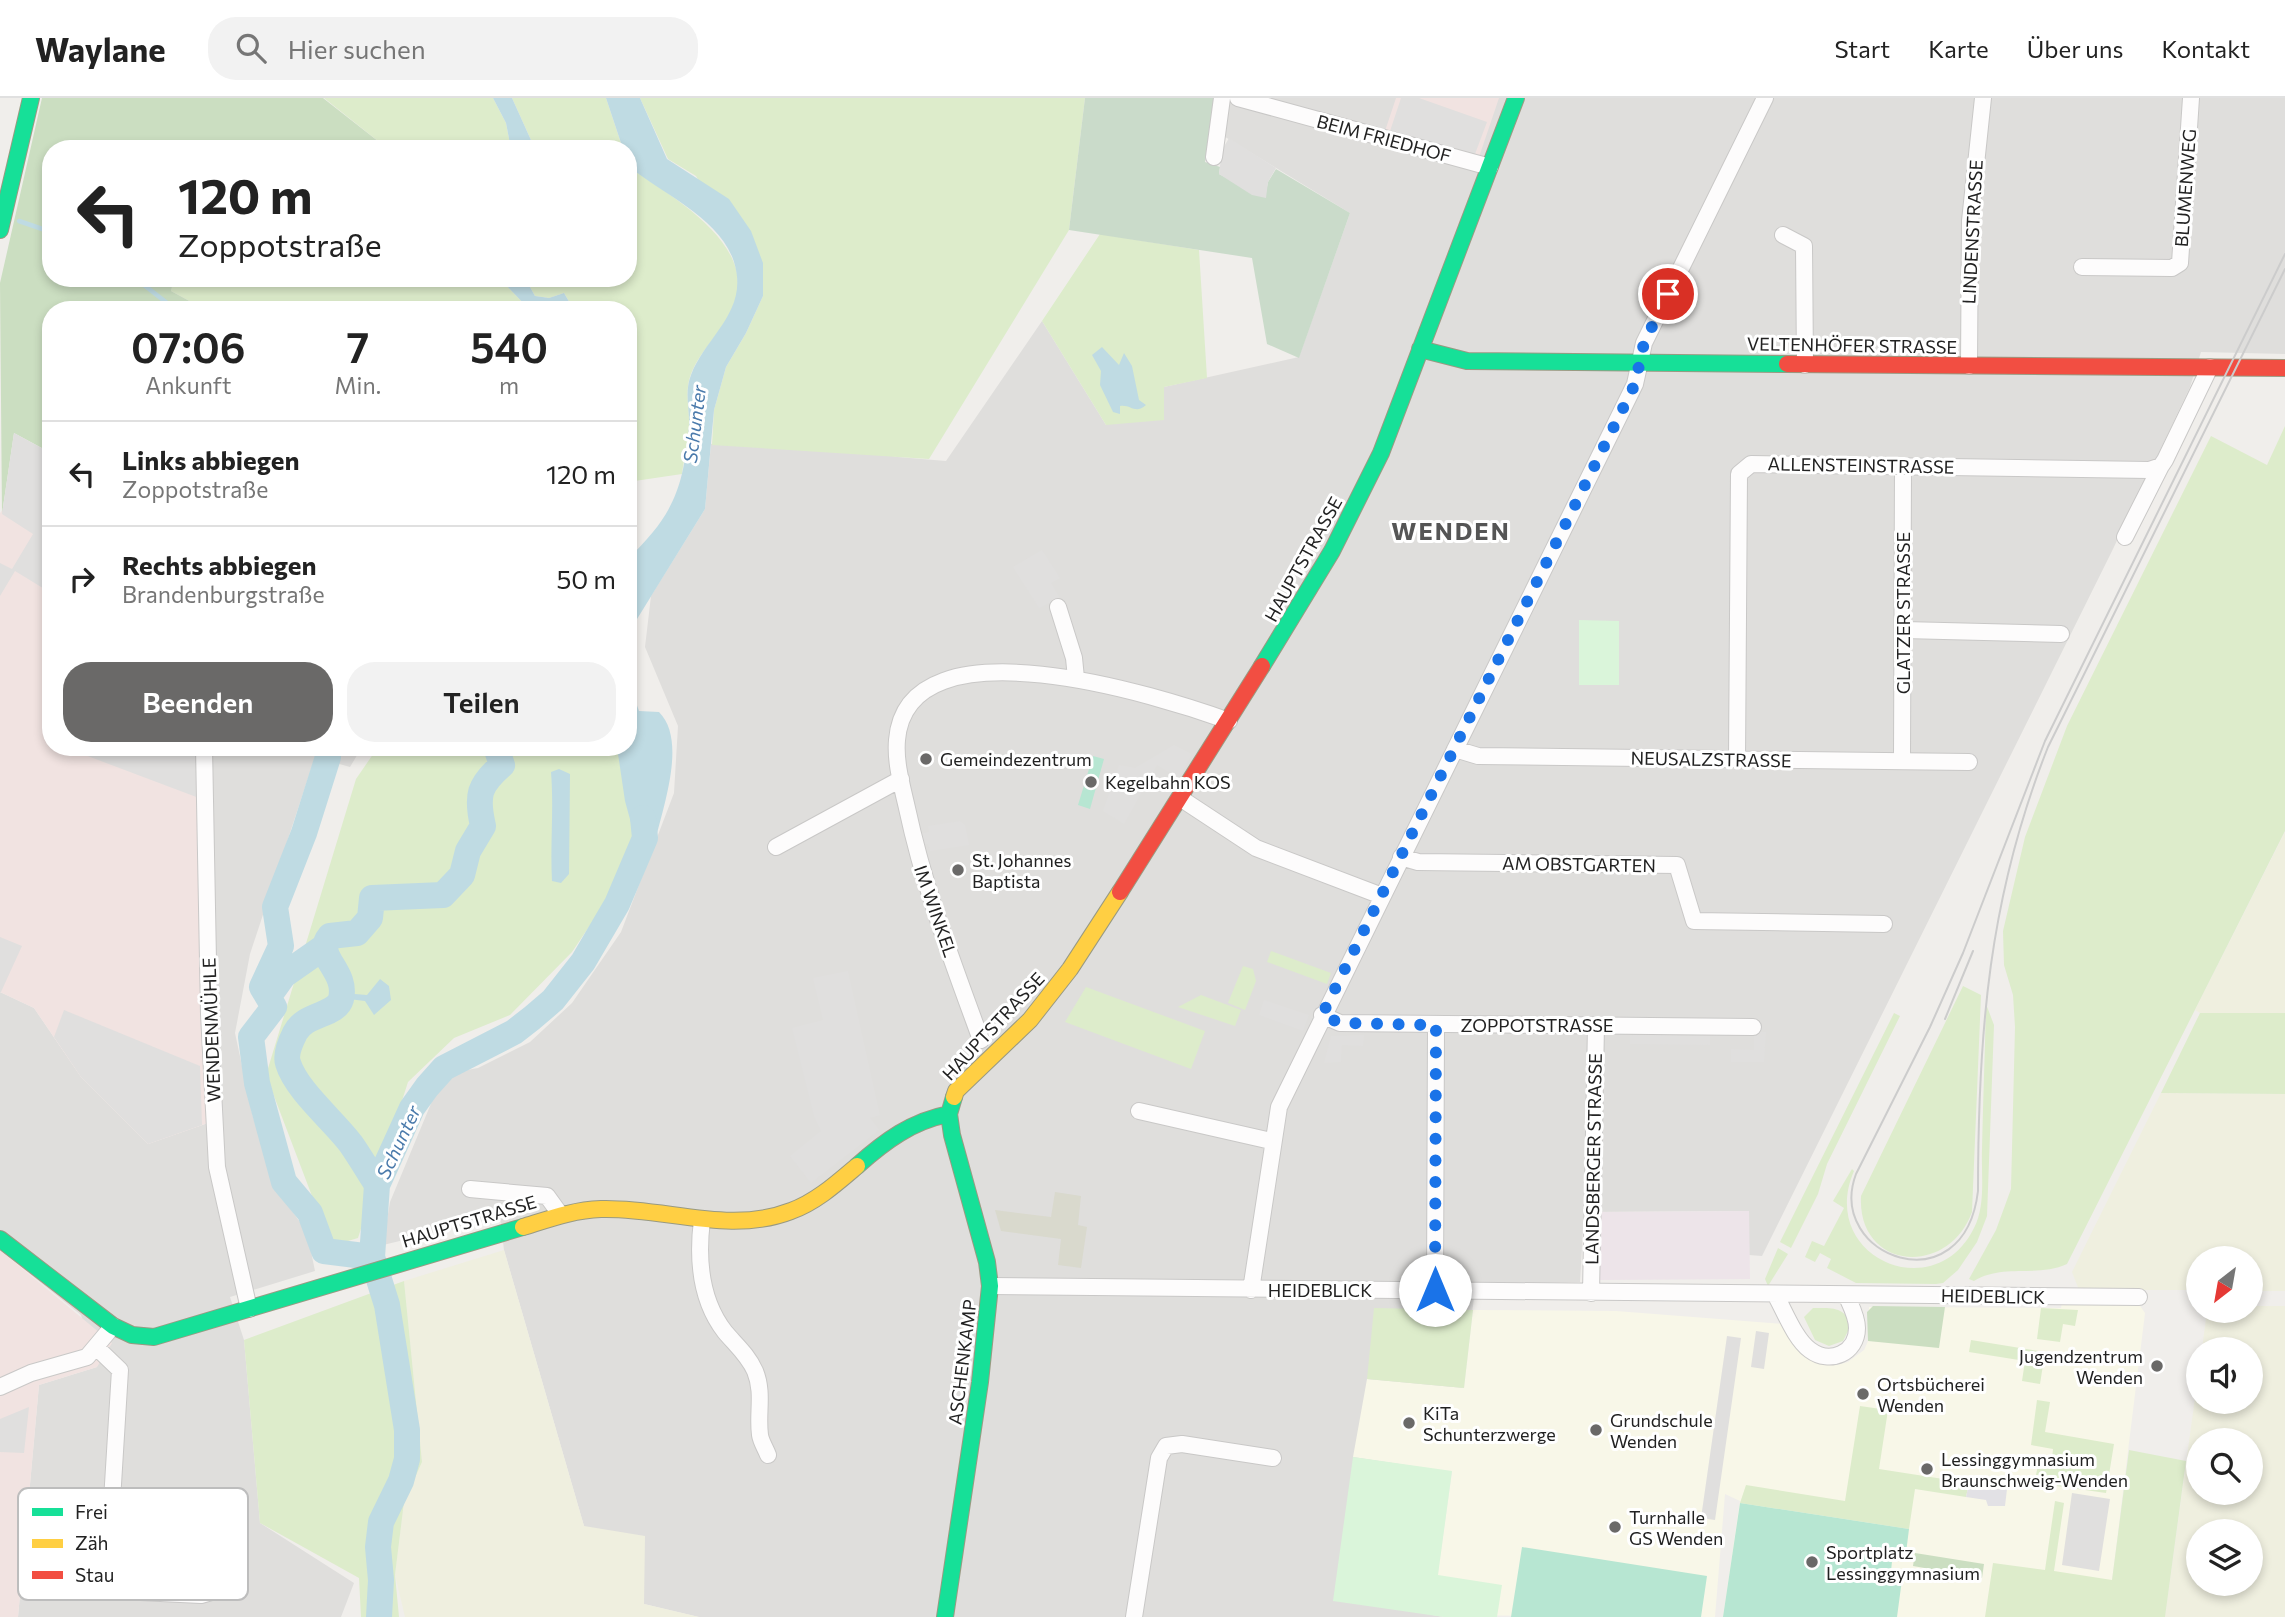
<!DOCTYPE html>
<html lang="de">
<head>
<meta charset="utf-8">
<style>
	body { margin:0; font-family:Commissioner,sans-serif; background:#f2f2f2; color:#222; height:100vh; display:flex; flex-direction:column; font-size:26px; white-space:nowrap }
	* { box-sizing:border-box; margin:0 }
	p { font-size:23px; color:#767676 }
	.icon { flex:none; width:38px; height:38px; fill:none; stroke:currentColor; stroke-width:2; stroke-linecap:round; stroke-linejoin:round }
	.map { position:relative; flex:1; overflow:hidden }
	.sheet { position:absolute; left:42px; top:203px; width:595px; height:455px; display:flex; flex-direction:column; background:#fff; border-radius:28px; box-shadow:0 4px 10px #0003 }
	.sheet>* { flex:none }
	.top-card { position:absolute; left:42px; top:42px; width:595px; height:147px; border-radius:28px; box-shadow:0 4px 10px #0003; background:#fff; color:#222; overflow:hidden }
	.needle { width:46px; rotate:211deg }
	.tools { position:absolute; left:2186px; top:1148px; display:grid; gap:14px }
	.tools a { display:grid; place-items:center; width:77px; height:77px; border-radius:50%; background:#fff; box-shadow:0 4px 10px #0003; font-size:35px }
	.pin { position:absolute; display:grid; place-items:center; width:60px; height:60px; color:#fff; margin:-30px; border:4px solid #fff; border-radius:50%; box-shadow:0 2px 7px #0007 }
	.me { position:absolute; width:77px; margin:-38px; rotate:0deg; stroke-linejoin:round; filter:drop-shadow(0 0 5px #0008) }
	.turn { display:flex; align-items:center; gap:24px; height:147px; padding:0 21px; font-size:32px }
	.turn .icon { width:91px; height:91px; stroke-width:2.5 }
	.turn b { display:block; font-size:49px; line-height:60px }
	.eta { display:flex; justify-content:space-evenly; align-items:center; height:119px; text-align:center }
	.eta b { font-size:42px; font-weight:600; line-height:49px }
	.primary-button { display:flex; gap:14px; margin-top:auto; padding:14px 21px }
	.primary-button a { flex:1; height:80px; border-radius:28px; background:#6a6968; color:#fff; font-size:28px; font-weight:600; line-height:80px; text-align:center }
	.primary-button a+a { background:#f2f2f2; color:#222 }
	ul { padding:0; list-style:none }
	li { display:flex; align-items:center; gap:21px; height:105px; padding:0 21px; border-top:2px solid #e0e0e0 }
	li div { flex:1 }
	li b { display:block; font-size:26px }
	li em { font-style:normal }
	header { display:flex; align-items:center; gap:42px; box-sizing:border-box; height:98px; padding:0 35px; background:#fff; border-bottom:2px solid #e0e0e0 }
	header strong { font-size:33px }
	nav { display:flex; gap:38px; margin-inline-start:auto; font-size:24px }
	.search { width:490px; height:63px; background:#f2f2f2; display:flex; align-items:center; gap:18px; box-sizing:border-box; padding:0 24px; border-radius:28px; color:#767676; font-size:26px }
	.map>svg:first-child { display:block }
	.residential { fill:#dfdedc }
	.commercial { fill:#f1e3e1 }
	.industrial { fill:#ede4e9 }
	.education { fill:#f8f7e8 }
	.construction { fill:#d9d9cd }
	.farmland { fill:#efefdf; fill-rule:evenodd }
	.grass { fill:#ddeccb }
	.forest { fill:#cbdec1 }
	.cemetery { fill:#cadbca }
	.park { fill:#daf5da }
	.pitch { fill:#b7e6d2 }
	.parking { fill:#e0dfde }
	.plaza { fill:#e2e1e5 }
	.water { fill:#bfdbe3 }
	.lines { fill:none; stroke-linecap:round; stroke-linejoin:round }
	.stream { stroke:#bfdbe3; stroke-width:4.5 }
	.river { stroke:#bfdbe3; stroke-width:26 }
	.street-casing { stroke:#c9c8c7; stroke-width:18 }
	.fast-casing { stroke:#999a82; stroke-width:18 }
	.slow-casing { stroke:#999a82; stroke-width:18 }
	.jam-casing { stroke:#999a82; stroke-width:18 }
	.street { stroke:#fdfcfc; stroke-width:16 }
	.fast { stroke:#16e098; stroke-width:16 }
	.slow { stroke:#ffcf43; stroke-width:16 }
	.jam { stroke:#f24e42; stroke-width:16 }
	.tram { stroke:#ccc; stroke-width:2 }
	.route { stroke:#1a73e8; stroke-width:12; stroke-dasharray:0 21.6 }
	.poi-dot { fill:#6a6968; stroke:#fff; stroke-width:2.5 }
	.labels { text-anchor:middle; dominant-baseline:central; stroke-width:6; stroke-linejoin:round; paint-order:stroke }
	.street-label { font-size:18px; fill:#222; stroke:#fff }
	.poi-label { font-size:18px; fill:#222; stroke:#fff; text-anchor:start }
	.water-label { font-size:19px; font-style:italic; fill:#4a7aab; stroke:#fff }
	.district-label { font-size:24px; font-weight:bold; letter-spacing:2px; fill:#555; stroke:#fff }
	.key { fill:#fff; stroke:#bdbdbd; stroke-width:2 }
	.key-label { font-size:19px; fill:#222 }
</style>
</head>
<body>
<header>
<strong>Waylane</strong>
<div class="search"><svg class="icon" aria-label="search" viewBox="0 0 24 24"><circle cx="10" cy="10" r="6"/><path d="M15 15l6 6"/></svg>Hier suchen</div>
<nav><a>Start</a><a>Karte</a><a>Über uns</a><a>Kontakt</a></nav>
</header>
<div class="map">
<svg width="2285" height="1519" viewBox="0 0 2285 1519">
	<rect width="100%" height="100%" fill="#f0eeeb"/>
	<path class="residential" d="M1228 0H2285V256L2201 254 2190 289 2113 451 1762 1158 1749 1157V1113L1584 1114 1580 1184 1476 1185 1432 1517 1444 1519H699L644 1506 584 1428 504 1152 500 1119 383 1147 390 1104 435 996 456 974 478 970 530 944 572 905 621 834 674 695 678 628 645 549 651 498 705 411 711 346 752 335 898 359 946 363 1042 223 1106 327 1164 289 1299 259 1350 115 1222 37Z
		M198 649H362L350 669 315 659 250 856 235 935 253 1019 280 1096 307 1134 315 1173 230 1199 244 1242 260 1425 354 1485 341 1519H18L39 1287 97 1269 81 1217 0 1152V894L34 910 81 979 148 1046 208 1025Z"/>
	<path class="commercial" d="M1396 0H1499L1478 62 1384 36Z
		M51 355V649H198L208 1025 148 1046 81 979 34 910 0 894V415Z
		M0 1152 112 1245 97 1269 39 1287 18 1519H0Z"/>
	<path class="industrial" d="M1749 1113 1750 1181 1598 1182V1114Z"/>
	<path class="education" d="M2062 1205H2138L2145 1215 2112 1483 2047 1519H1723L1740 1403 1725 1396 1715 1519 1432 1517 1452 1374 1353 1359 1367 1281 1464 1290 1473 1212 1616 1213 1784 1226 1816 1264 1837 1267 1848 1264 1864 1252 1868 1243 1869 1209 2061 1210Z"/>
	<path class="construction" d="M1055 1094 1081 1098 1078 1127 1087 1129 1081 1170 1058 1167 1061 1141 1001 1133 995 1112 1051 1119Z"/>
	<path class="farmland" d="M2285 734V915H2200L2195 912Z
		M2161 995 2285 996V1193H2251L2250 1160H2198V1192H2079L2072 1174Z
		M504 1152 584 1428 645 1438 644 1506 699 1519H405L395 1477 404 1404 422 1364 404 1183Z
		M2251 1208H2285V1519H2165L2198 1278V1304H2250V1251H2202L2207 1213H2250ZM2198 1342H2250V1395H2198ZM2198 1433H2250V1486H2198Z"/>
	<path class="grass" d="M324 0H493L506 25 511 51H388Z
		M512 0H606L623 51H535Z
		M640 0H1085L1069 132 929 361 712 347 714 312 726 269 746 235 763 198 696 78 668 61Z
		M628 64 631 70C670 98 755 144 735 204 726 231 701 250 691 276 684 294 690 311 689 329 688 345 684 361 682 376L628 384V212H574L564 195 549 200 535 198 525 180H628Z
		M1100 136 1199 152 1207 280 1164 289V322L1106 327 1042 223Z
		M174 180H499L530 212H206L171 193Z
		M2285 328V733L2067 1166C2037 1180 2003 1165 1974 1183L1969 1181 1996 1132 2011 1091 2015 929 2013 897 2004 867 2003 833 2025 739 2067 628 2211 338 2267 367Z
		M378 649H617L639 754 654 748 603 808 572 854 510 917 454 940 408 984 358 1140 331 1148 266 977 356 681Z
		M1271 853 1331 875 1327 886 1267 864Z
		M1243 868 1253 871 1256 883 1245 912 1228 905Z
		M1963 888 1981 897 1972 1114C1948 1180 1857 1172 1861 1098Z
		M1086 889 1205 933 1191 971 1065 924Z
		M1201 897 1241 912 1235 928 1178 909Z
		M1986 906 1994 927 1987 1118 1977 1144 1958 1172 1943 1185 1936 1186 1856 1185 1827 1170 1831 1161 1820 1155 1815 1164 1805 1159 1812 1143 1824 1148 1844 1110 1833 1103 1852 1071 1854 1073C1817 1159 1935 1210 1974 1130 1986 1107 1981 1076 1982 1051 1983 1003 1985 954 1986 906Z
		M1894 915 1900 918 1827 1066 1818 1096 1791 1150 1780 1144Z
		M2200 915H2285V996L2161 995Z
		M1778 1150 1788 1156 1768 1188 1765 1181Z
		M404 1183 422 1364 404 1404 395 1477 399 1519H361L359 1480 260 1425 244 1242Z
		M1374 1210 1473 1212 1464 1290 1367 1281Z
		M1813 1210C1831 1210 1847 1208 1850 1229L1843 1243 1829 1248 1815 1242 1804 1219Z
		M2041 1210 2078 1212 2075 1228 2063 1226 2060 1244 2037 1241Z
		M1971 1242 2045 1254 2040 1286 2022 1283 2025 1263 1969 1254Z
		M2037 1302 2050 1304 2045 1334 2114 1346 2106 1395 2057 1388 2058 1380 2036 1377 2038 1367 2051 1369 2053 1351 2031 1347Z
		M1860 1308 1888 1312 1879 1371 1969 1385 1966 1399 1915 1391 1909 1431 1740 1405 1746 1387 1845 1403Z
		M2129 1352 2186 1363 2165 1519H1985L1993 1465 2045 1472 2055 1403 2064 1405 2054 1473 2112 1482Z"/>
	<path class="forest" d="M42 0H323L388 51H51V180H174L171 193 206 212H51V355L14 335 2 416 0 185Z
		M1873 1208 1945 1209 1939 1250 1868 1243 1867 1214Z
		M1915 1455 1984 1466 1982 1480 1913 1468Z"/>
	<path class="cemetery" d="M1085 0H1216L1205 64 1220 69 1219 76 1265 99 1268 84 1276 71 1350 115 1299 260 1267 246 1252 160 1069 132Z"/>
	<path class="park" d="M1579 522 1619 523V587H1579Z
		M1353 1359 1452 1373 1438 1477 1502 1487 1497 1519H1444L1333 1503Z"/>
	<path class="pitch" d="M1093 658 1104 661 1090 711 1078 707Z
		M1740 1405 1909 1431 1906 1455 1893 1454 1891 1473 1903 1474 1897 1519H1723Z
		M1522 1449 1707 1478 1701 1519H1511Z"/>
	<path class="parking" d="M1401 0H1419L1487 24 1475 56 1390 33Z
		M1229 40 1276 70 1268 84 1266 100 1252 97 1219 76 1222 52Z
		M14 335 51 355V400L42 415 51 421V495L15 473 0 498V465L12 471 33 436 2 416Z
		M1042 452 1060 480 1051 485 1063 506 1054 512 1049 505 1039 510 1013 469Z
		M1174 647 1192 656 1179 680 1157 667 1124 726 1103 713 1119 667 1135 670Z
		M71 649H198L199 700 69 651Z
		M960 723 965 727 969 747 930 753 928 746H924L921 736 929 734 928 728Z
		M0 839 22 848 1 894H0Z
		M848 873 880 1017 870 1020 879 1032 811 1085 790 1058 821 1033 814 1018 792 930 823 922 813 880Z
		M1264 902 1309 917 1303 933 1259 917Z
		M64 912 200 968 202 1027 148 1046 81 979 54 939Z
		M1754 934H1766L1764 964H1731V951L1754 952Z
		M1364 937 1363 948 1342 947 1341 964 1324 965 1331 938Z
		M1630 937 1710 938V947L1630 946Z
		M1756 1233 1769 1235 1764 1271 1751 1269Z
		M1727 1238 1741 1240 1715 1422 1701 1420Z
		M29 1309 24 1355 0 1354V1321Z
		M2072 1395 2110 1401 2099 1473 2062 1467Z"/>
	<path class="plaza" d="M1969 1385 2007 1391 2005 1408H1988L1986 1402 1966 1399Z"/>
	<path class="water" d="M493 0H512L535 51H511L506 25Z
		M606 0H640L667 61 729 101 751 133 763 165V198L746 235 726 269 714 312 705 411 629 534 634 599 639 613 659 614C688 643 662 711 654 748L639 754 625 703 617 649H628V461C673 417 683 392 689 329 690 311 684 295 691 277 705 240 745 216 736 172 727 123 665 98 631 70L628 51H623Z
		M499 180H525L535 198 549 200 564 195 574 212H530Z
		M1102 249 1119 267 1124 255 1132 268 1139 302 1146 307C1135 317 1131 306 1120 308V316L1113 314 1100 287 1101 273 1092 257Z
		M559 671 570 676 569 776 561 785 552 783C550 746 554 711 551 674Z
		M380 881 389 888 391 902 374 917 365 903 340 900 342 895 367 897Z"/>
	<g class="lines">
		<path class="stream" d="M19 123 51 134
			M135 180 176 212
			M628 451 640 457"/>
		<path class="river" d="M328 659 304 735 275 809 281 848 262 889 274 909 251 939 257 985 284 1084 310 1115 324 1153 372 1159
			M269 898 284 877 324 849
			M377 1087C369 1074 360 1059 351 1046 334 1023 296 992 288 965 285 956 291 943 295 935 305 915 336 918 341 901 348 872 313 859 330 838L357 835 370 820 372 800 443 797 462 777 468 753 483 728C476 697 479 687 502 667L496 649
			M379 1519 381 1482 378 1449 381 1424 401 1383 407 1361V1332L387 1207 372 1159 377 1087 412 1010 427 989 444 970 514 934 532 920 553 902 583 864 617 806 645 740 643 720"/>
		<defs>
			<path id="street" d="M1238 0 1490 69
				M1214 59 1222 0
				M1783 137 1804 148 1805 267
				M2082 169 2172 170 2180 165 2191 0
				M1969 268 1970 123 1983 0
				M2125 439 2161 368
				M1058 509 1074 560 1076 580
				M1904 532 2061 536
				M204 649 209 916 217 1069 249 1211
				M1455 651 1478 658 1969 664
				M1737 661 1739 376 1751 366 2149 372 2161 368 2165 362 2210 269
				M1902 662 1903 368
				M1180 700 1256 750 1382 798
				M776 749 901 681
				M1401 759 1418 764 1677 767 1694 823 1884 826
				M1322 917 1340 925 1753 929
				M981 942C953 865 924 790 907 710 902 688 895 664 897 642 907 517 1162 599 1229 623
				M1139 1013 1271 1043
				M470 1091 547 1098 560 1116
				M702 1122C697 1162 700 1202 725 1234 736 1247 748 1257 755 1273 764 1295 757 1315 760 1337 761 1344 766 1351 768 1357
				M990 1188 2139 1199
				M1251 1192 1279 1009 1635 286 1644 245 1765 0
				M1435 1192 1436 927
				M1591 1195 1596 927
				M1776 1198C1785 1214 1795 1241 1810 1252 1830 1267 1857 1255 1857 1230 1857 1219 1851 1208 1847 1199
				M97 1250 120 1272 107 1484 114 1493H120L201 1497 225 1490
				M0 1289 31 1275 87 1259 113 1228
				M1134 1519 1159 1360 1166 1348 1182 1346 1273 1360"/>
			<path id="fast" d="M0 132 31 0
				M1420 251 1467 263 1787 266
				M1262 568 1332 453 1381 355 1516 0
				M857 1068C885 1043 912 1023 949 1016
				M0 1141 113 1228 132 1237 154 1239 523 1129
				M945 1519 980 1284 990 1188 987 1164 952 1037 949 1016 954 999"/>
			<path id="slow" d="M954 999 956 993 1030 922 1070 871 1120 794
				M523 1129C549 1121 573 1112 601 1111 665 1109 729 1137 791 1113 816 1104 837 1085 857 1068"/>
			<path id="jam" d="M1787 266 2285 270
				M1120 794 1262 568"/>
		</defs>
		<use href="#street" class="street-casing"/>
		<use href="#fast" class="fast-casing"/>
		<use href="#slow" class="slow-casing"/>
		<use href="#jam" class="jam-casing"/>
		<use href="#street" class="street"/>
		<use href="#fast" class="fast"/>
		<use href="#slow" class="slow"/>
		<use href="#jam" class="jam"/>
		<path class="tram" d="M2285 156 2045 643 1963 855 1930 929 1856 1076C1825 1159 1964 1210 1978 1093 1978 934 1989 798 2048 649L2285 171
			M1945 921 1973 853"/>
	</g>
	<g class="lines">
		<path class="route" d="M1435 1192 1436 927 1340 925 1322 917 1635 286 1644 245 1668 196"/>
	</g>
	<g class="poi-dot">
		<circle cx="926" cy="661" r="7"/>
		<circle cx="1091" cy="684" r="7"/>
		<circle cx="958" cy="772" r="7"/>
		<circle cx="2157" cy="1268" r="7"/>
		<circle cx="1863" cy="1296" r="7"/>
		<circle cx="1409" cy="1325" r="7"/>
		<circle cx="1596" cy="1332" r="7"/>
		<circle cx="1927" cy="1371" r="7"/>
		<circle cx="1615" cy="1429" r="7"/>
		<circle cx="1812" cy="1464" r="7"/>
	</g>
	<g class="labels">
		<g class="street-label">
			<text transform="translate(1384 40) rotate(15)">BEIM FRIEDHOF</text>
			<text transform="translate(2185 90) rotate(-86)">BLUMENWEG</text>
			<text transform="translate(1972 134) rotate(-87)">LINDENSTRASSE</text>
			<text transform="translate(1852 247) rotate(1)">VELTENHÖFER STRASSE</text>
			<text transform="translate(1861 367) rotate(1)">ALLENSTEINSTRASSE</text>
			<text transform="translate(1303 461) rotate(-61)">HAUPTSTRASSE</text>
			<text transform="translate(1903 515) rotate(-90)">GLATZER STRASSE</text>
			<text transform="translate(1711 661) rotate(1)">NEUSALZSTRASSE</text>
			<text transform="translate(1579 766) rotate(1)">AM OBSTGARTEN</text>
			<text transform="translate(936 813) rotate(71)">IM WINKEL</text>
			<text x="1537" y="927">ZOPPOTSTRASSE</text>
			<text transform="translate(993 928) rotate(-47)">HAUPTSTRASSE</text>
			<text transform="translate(211 932) rotate(-92)">WENDENMÜHLE</text>
			<text transform="translate(1593 1061) rotate(-89)">LANDSBERGER STRASSE</text>
			<text transform="translate(469 1123) rotate(-17)">HAUPTSTRASSE</text>
			<text x="1320" y="1192">HEIDEBLICK</text>
			<text transform="translate(1993 1198) rotate(1)">HEIDEBLICK</text>
			<text transform="translate(962 1264) rotate(-83)">ASCHENKAMP</text>
		</g>
		<g class="poi-label">
			<text x="940" y="661">Gemeindezentrum</text>
			<text x="1105" y="684">Kegelbahn KOS</text>
			<text x="972" y="762">St. Johannes<tspan x="972" dy="21">Baptista</tspan></text>
			<text x="2143" y="1258" text-anchor="end">Jugendzentrum<tspan x="2143" dy="21">Wenden</tspan></text>
			<text x="1877" y="1286">Ortsbücherei<tspan x="1877" dy="21">Wenden</tspan></text>
			<text x="1423" y="1315">KiTa<tspan x="1423" dy="21">Schunterzwerge</tspan></text>
			<text x="1610" y="1322">Grundschule<tspan x="1610" dy="21">Wenden</tspan></text>
			<text x="1941" y="1361">Lessinggymnasium<tspan x="1941" dy="21">Braunschweig-Wenden</tspan></text>
			<text x="1629" y="1419">Turnhalle<tspan x="1629" dy="21">GS Wenden</tspan></text>
			<text x="1826" y="1454">Sportplatz<tspan x="1826" dy="21">Lessinggymnasium</tspan></text>
		</g>
		<g class="water-label">
			<text transform="translate(694 326) rotate(-83)">Schunter</text>
			<text transform="translate(398 1044) rotate(-65)">Schunter</text>
		</g>
		<g class="district-label">
			<text x="1451" y="432">WENDEN</text>
		</g>
	</g>
	<rect x="18" y="1390" width="230" height="112" rx="10" class="key"/>
	<rect x="32" y="1410" width="31" height="8" fill="#16e098"/>
	<rect x="32" y="1441" width="31" height="9" fill="#ffcf43"/>
	<rect x="32" y="1473" width="31" height="8" fill="#f24e42"/>
	<g class="key-label">
		<text x="75" y="1421">Frei</text>
		<text x="75" y="1452">Zäh</text>
		<text x="75" y="1484">Stau</text>
	</g>
</svg>
<div class="tools">
<a><svg class="needle" viewBox="-14 -14 28 28"><path d="M0-13l5 13h-10z" fill="#e53935"/><path d="M0 13l5-13h-10z" fill="#767676"/></svg></a>
<a><svg class="icon" aria-label="sound" viewBox="0 0 24 24"><path d="M4 9h4l5-4v14l-5-4H4zM17 9q2 3 0 6"/></svg></a>
<a><svg class="icon" aria-label="search" viewBox="0 0 24 24"><circle cx="10" cy="10" r="6"/><path d="M15 15l6 6"/></svg></a>
<a><svg class="icon" aria-label="layers" viewBox="0 0 24 24"><path d="M12 4l9 5-9 5-9-5zM3 14l9 5 9-5"/></svg></a>
</div>
<div class="pin" style="left:1668px;top:196px;background:#d93025"><svg class="icon" aria-label="arrive" viewBox="0 0 24 24"><path d="M6 21V4h12l-3 4 3 4H6"/></svg></div>
<svg class="me" style="left:1435px;top:1192px" viewBox="-20 -20 40 40"><circle r="19" fill="#fff"/><path d="M0-13L10 11 0 6-10 11z" fill="#1a73e8"/></svg>
<div class="top-card">
<div class="turn"><svg class="icon" aria-label="left" viewBox="0 0 24 24"><path d="M17 20v-9H6M10 6l-5 5 5 5"/></svg><div><b>120 m</b>Zoppotstraße</div></div>
</div>
<section class="sheet">
<div class="eta">
<div><b>07:06</b><p>Ankunft</p></div>
<div><b>7</b><p>Min.</p></div>
<div><b>540</b><p>m</p></div>
</div>
<ul>
<li><svg class="icon" aria-label="left" viewBox="0 0 24 24"><path d="M17 20v-9H6M10 6l-5 5 5 5"/></svg><div><b>Links abbiegen</b><p>Zoppotstraße</p></div><em>120 m</em></li>
<li><svg class="icon" aria-label="right" viewBox="0 0 24 24"><path d="M7 20v-9h11M14 6l5 5-5 5"/></svg><div><b>Rechts abbiegen</b><p>Brandenburgstraße</p></div><em>50 m</em></li>
</ul>
<div class="primary-button"><a>Beenden</a><a>Teilen</a></div>
</section>
</div>
</body>
</html>
